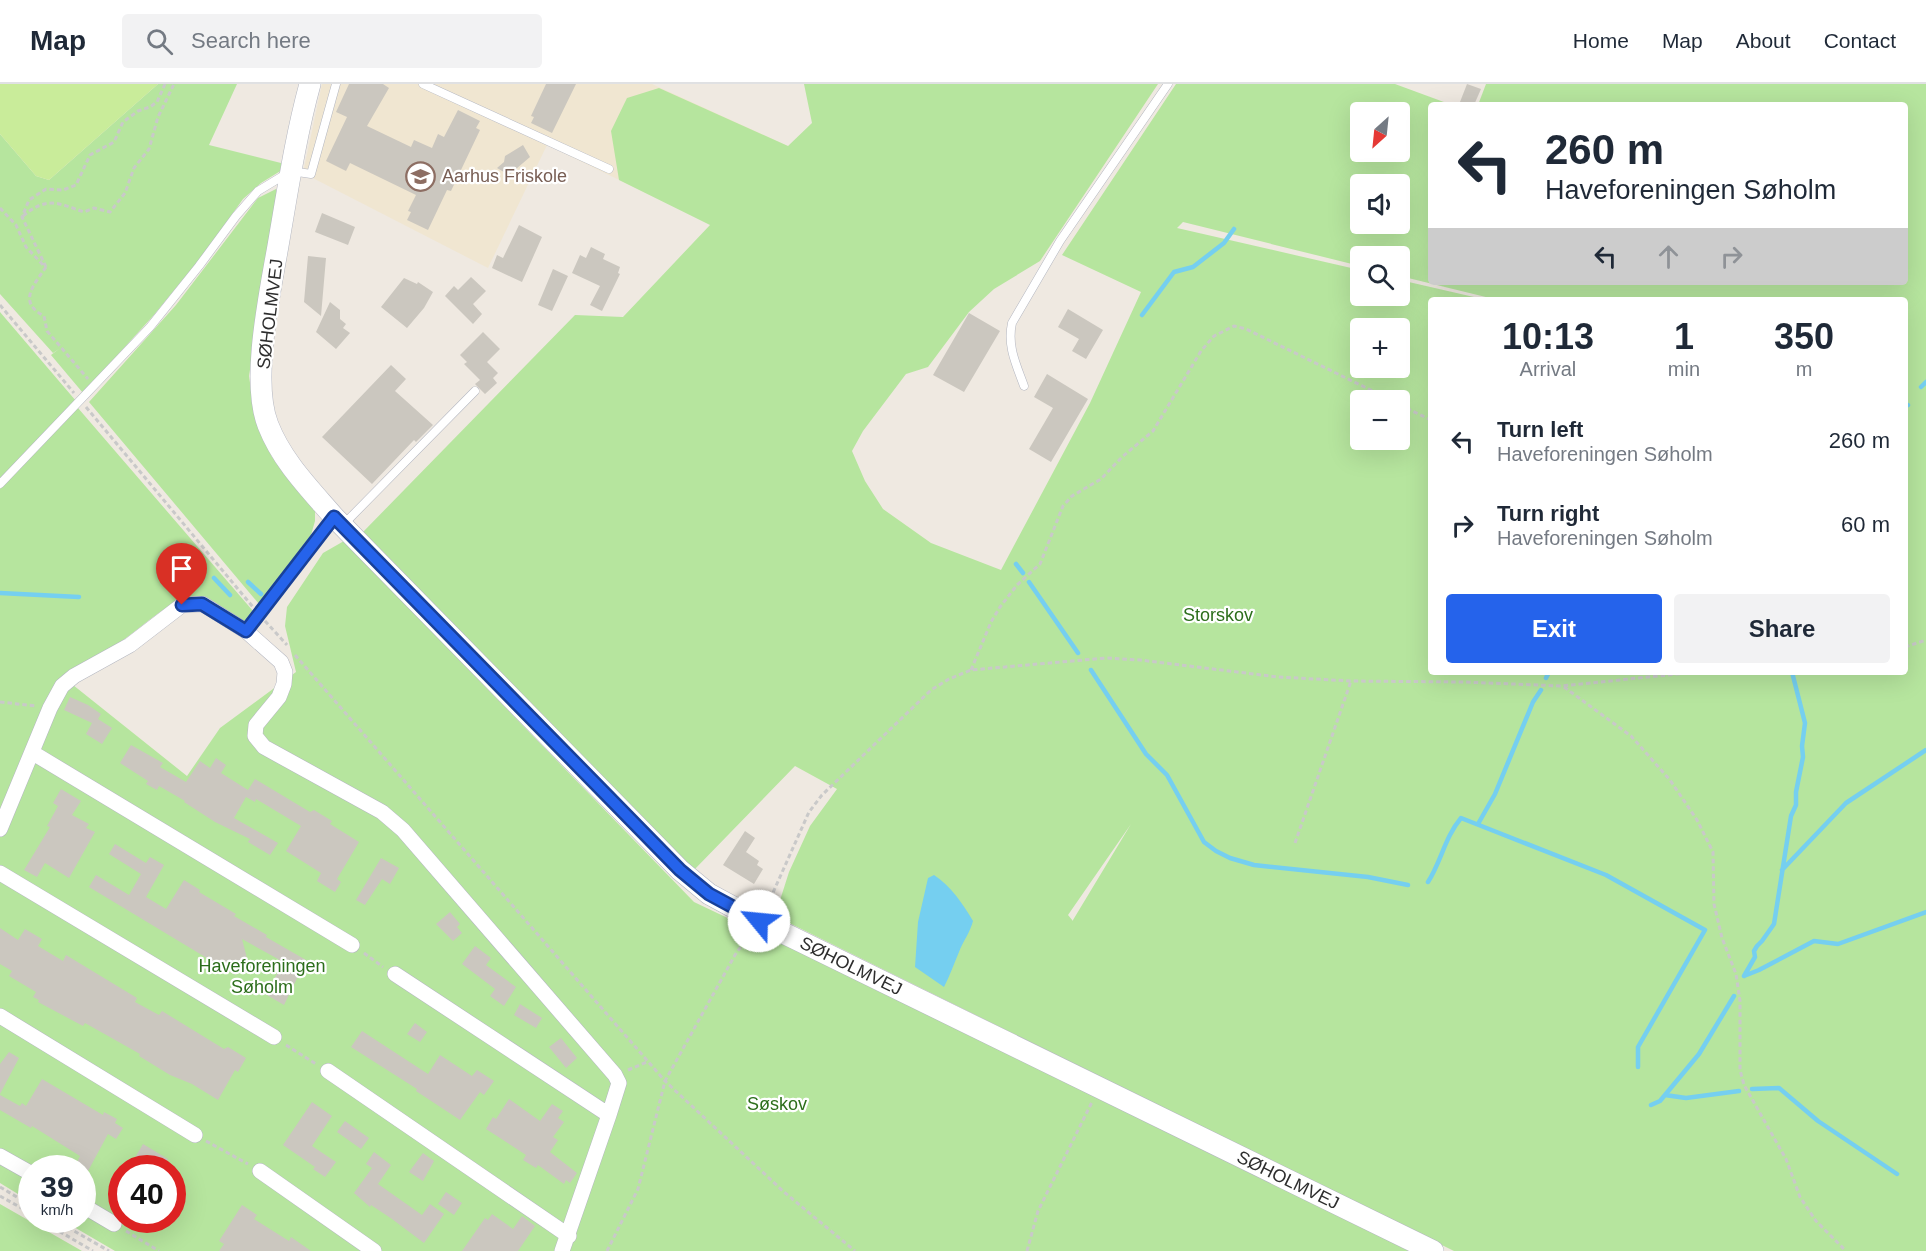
<!DOCTYPE html>
<html lang="en">
<head>
<meta charset="utf-8">
<style>
	body { margin:0; font-family:Arial,sans-serif; background:#f2f2f3; color:#1f2937; height:100vh; display:flex; flex-direction:column; font-size:22px; white-space:nowrap }
	* { box-sizing:border-box; margin:0 }
	p { font-size:20px; color:#747a83 }
	.icon { flex:none; width:33px; height:33px; fill:none; stroke:currentColor; stroke-width:2; stroke-linecap:round; stroke-linejoin:round }
	.map { position:relative; flex:1; overflow:hidden }
	.details { position:absolute; left:1428px; top:213px; width:480px; height:378px; display:flex; flex-direction:column; background:#fff; border-radius:6px; box-shadow:0 6px 24px #0002 }
	.details>* { flex:none }
	.guide { position:absolute; left:1428px; top:18px; width:480px; height:183px; border-radius:6px; box-shadow:0 6px 24px #0002; background:#fff; color:#1f2937; overflow:hidden }
	.needle { width:39px; rotate:207deg }
	.controls { position:absolute; left:1350px; top:18px; display:grid; gap:12px }
	.controls a { display:grid; place-items:center; width:60px; height:60px; border-radius:6px; background:#fff; box-shadow:0 6px 24px #0002; font-size:30px }
	.speed { position:absolute; left:18px; top:1071px; display:flex; gap:12px; font-size:30px; font-weight:700; text-align:center }
	.speed>* { display:grid; place-content:center; width:78px; height:78px; border-radius:50%; background:#fff; box-shadow:0 6px 24px #0002; line-height:1 }
	.speed small { font-size:15px; font-weight:400 }
	.speed .limit { border:9px solid #d22; background:#fff; color:#111 }
	.pin { position:absolute; display:grid; place-items:center; width:51px; height:51px; color:#fff; margin:-62px -26px; border-radius:50% 50% 50% 0; rotate:-45deg; box-shadow:0 0 6px #0007 }
	.pin .icon { rotate:45deg }
	.me { position:absolute; width:66px; margin:-33px; rotate:298deg; stroke-linejoin:round; filter:drop-shadow(0 0 4px #0008) }
	.turn { display:flex; align-items:center; gap:21px; height:126px; padding:0 18px; font-size:27px }
	.turn .icon { width:78px; height:78px; stroke-width:2.5 }
	.turn b { display:block; font-size:42px; line-height:51px }
	.lanes { display:flex; align-items:center; height:57px; padding:0 18px; background:#0003; justify-content:center; gap:30px; direction:ltr }
	.lanes .off { opacity:.35 }
	.eta { display:flex; justify-content:space-evenly; align-items:center; height:102px; text-align:center }
	.eta b { font-size:36px; font-weight:600; line-height:42px }
	.button { display:flex; gap:12px; margin-top:auto; padding:12px 18px }
	.button a { flex:1; height:69px; border-radius:6px; background:#2563eb; color:#fff; font-size:24px; font-weight:600; line-height:69px; text-align:center }
	.button a+a { background:#f2f2f3; color:#1f2937 }
	ul { padding:0; list-style:none }
	li { display:flex; align-items:center; gap:18px; height:84px; padding:0 18px }
	li div { flex:1 }
	li b { display:block; font-size:22px }
	li em { font-style:normal }
	header { display:flex; align-items:center; gap:36px; box-sizing:border-box; height:84px; padding:0 30px; background:#fff; border-bottom:2px solid #e0e1e3 }
	header strong { font-size:28px }
	nav { display:flex; gap:33px; margin-inline-start:auto; font-size:21px }
	.search { width:420px; height:54px; background:#f2f2f3; display:flex; align-items:center; gap:15px; box-sizing:border-box; padding:0 21px; border-radius:6px; color:#747a83; font-size:22px }
	.map>svg:first-child { display:block }
	.education { fill:#f0e6d1 }
	.green { fill:#b6e59e; fill-rule:evenodd }
	.pitch { fill:#c9ec9a }
	.water { fill:#75cff0 }
	.lines { fill:none; stroke-linecap:round; stroke-linejoin:round }
	.stream { stroke:#75cff0; stroke-width:4.5 }
	.building { fill:#cbc7bf }
	.lane-casing { stroke:#b4b7c1; stroke-width:9 }
	.street-casing { stroke:#b4b7c1; stroke-width:16 }
	.secondary-casing { stroke:#b4b7c1; stroke-width:22 }
	.path { stroke:#c9c9c9; stroke-width:3; stroke-dasharray:4.5 3; stroke-linecap:butt }
	.lane { stroke:#fff; stroke-width:8 }
	.street { stroke:#fff; stroke-width:15 }
	.secondary { stroke:#fff; stroke-width:21 }
	.route-casing { stroke:#184099; stroke-width:15 }
	.route { stroke:#2563eb; stroke-width:10 }
	.labels { text-anchor:middle; dominant-baseline:central; stroke-width:4.5; stroke-linejoin:round; paint-order:stroke }
	.education-label { font-size:18px; fill:#785e54; stroke:#fff; text-anchor:start }
	.street-label { font-size:18px; fill:#2e2e2e; stroke:#fff }
	.park-label { font-size:18px; fill:#2c6e1b; stroke:#fff }
</style>
</head>
<body>
<header>
<strong>Map</strong>
<div class="search"><svg class="icon" aria-label="search" viewBox="0 0 24 24"><circle cx="10" cy="10" r="6"/><path d="M15 15l6 6"/></svg>Search here</div>
<nav><a>Home</a><a>Map</a><a>About</a><a>Contact</a></nav>
</header>
<div class="map">
<svg width="1926" height="1167" viewBox="0 0 1926 1167">
	<rect width="100%" height="100%" fill="#efe9e1"/>
	<path class="education" d="M322 0H652L788 62 710 140 547 61 488 184 303 89Z"/>
	<path class="green" d="M158 0H237L209 61 281 79 282 86 261 99 243 115 203 171 153 232 83 309 51 271 59 265 53 269 0 210V50L36 92 49 96Z
		M804 0H1158L1040 177 994 205 969 228 928 283 906 290 863 347 852 367 865 397 883 425 931 459 1001 486 1090 319 1141 208 1062 171 1176 0H1395L1452 21H1431V198H1905V21H1478L1486 0H1926V1167H1454L775 832 789 788 810 742 837 705 795 682 694 786 363 448 575 231 623 233 710 141 619 96 611 47 627 14 659 4 788 62 812 39ZM1360 28H1400V68H1360ZM1360 100H1400V140H1360ZM1183 138 1360 182V172H1400V192L1498 216H1905V588H1431V216H1487L1400 196V212H1360V186L1177 144ZM1360 244H1400V284H1360ZM1360 316H1400V356H1360ZM1131 740 1073 836V837L1068 831Z
		M276 105 278 111 249 292 255 333 272 373 315 427V437L311 451 259 520 89 318 176 221 258 114Z
		M0 228 76 317 0 395Z
		M78 324 253 527 254 532 246 537C227 534 217 512 197 512 176 511 143 542 126 554 106 568 84 580 63 593L187 692 220 644 296 588 285 542 287 523 323 469 344 457 694 818 1171 1045 1410 1167H115L62 1136H82V1084H32L31 1118 0 1099V405ZM122 1084H172V1136H122Z
		M0 1120 82 1167H0Z"/>
	<path class="pitch" d="M0 0H158L49 96 36 92 0 50Z"/>
	<path class="water" d="M934 791C951 802 963 820 973 837 970 849 963 857 959 868 954 880 950 891 944 903L915 883 918 838 928 794Z"/>
	<g class="lines">
		<path class="stream" d="M1142 231 1174 188 1193 183 1224 159 1234 145
			M1921 303 1926 298
			M1905 322 1908 321
			M1016 480 1023 489
			M214 494 230 511
			M248 498 261 510
			M1029 498 1078 569
			M0 509 79 513
			M1091 586 1146 670 1167 691 1204 758 1216 767 1230 774 1254 781 1368 793 1408 801
			M1546 594 1549 588
			M1478 740 1495 710 1533 618 1541 606
			M1782 786 1846 719 1926 666
			M1428 798C1441 778 1445 753 1461 734L1606 791 1705 846 1638 963V983
			M1744 892 1755 873 1754 867 1757 862 1762 857 1774 840 1791 732 1796 721V708L1803 673 1802 662 1805 639 1792 588
			M1744 892 1759 886 1814 857 1838 860 1926 828
			M1752 1005 1779 1004 1818 1037 1897 1090
			M1665 1011 1686 1014 1739 1007
			M1651 1021 1660 1017 1699 970 1734 912"/>
	</g>
	<path class="building" d="M349 0H383L389 4 367 42 411 63 414 56 432 64 438 50 444 53 458 26 480 37 476 44 480 46 451 107 447 106 428 146 407 136 411 128 408 127 416 111 350 79 346 87 326 77 347 33 336 28Z
		M546 0H576L552 49 531 39 534 33 531 32Z
		M1467 0 1481 5 1474 21 1460 18Z
		M523 61 530 73 509 91 497 84 504 78 505 72Z
		M322 129 355 143 348 161 315 148Z
		M519 141 542 153 522 198 492 184 497 171 503 174Z
		M591 163 605 170 603 175 620 183 618 189 620 190 602 227 590 221 600 202 572 189 580 171 586 174Z
		M308 172 326 174 321 232 304 218Z
		M553 185 568 192 552 227 538 221Z
		M471 193 486 207 473 220 482 230 473 240 445 212 454 202 458 206Z
		M404 194 417 200 418 198 433 208 424 224 407 244 381 223Z
		M330 218 340 226V235L346 240 343 244 350 249 336 265 316 248Z
		M1068 225 1103 246 1086 275 1072 267 1079 255 1058 243Z
		M969 229 1000 247 964 308 933 291Z
		M483 248 500 265 487 278 498 289 493 294 497 299 485 310 475 300 480 296 464 280 467 278 460 271Z
		M391 281 406 295 395 307 433 341 416 358 414 356 372 400 322 353Z
		M1047 290 1088 315 1051 378 1029 365 1053 324 1034 313Z
		M70 613 88 621 101 630 98 635 112 644 102 660 86 650 92 639 64 626Z
		M131 661 163 679 160 683 186 698 200 677 210 684 216 674 226 681 221 689 248 706 255 695 310 728 314 726 332 737 330 740 359 758 337 795 341 798 335 808 317 797 321 789 286 767 301 742 256 715 255 718 246 713 234 734 278 759 270 771 248 758 250 755 215 738 184 718 185 717 159 702 157 706 146 700 148 697 120 679Z
		M61 705 81 717 72 731 89 740 86 744 95 748 69 794 45 779 37 793 24 786 50 743 47 742 58 722 53 719Z
		M745 747 755 754 746 768 759 777 757 781 763 785 754 800 723 781Z
		M115 760 146 779 150 773 164 781 146 813 166 825 184 796 200 806 199 808 236 830 234 832 267 851 266 853 306 876 284 921 265 910 283 880 278 875 242 855 248 878 244 885 237 887 235 891 89 803 96 791 129 811 141 790 109 770Z
		M381 774 399 784 390 800 382 795 365 821 356 816Z
		M450 828 460 840 457 843 462 849 453 857 436 840Z
		M0 844 18 856 25 845 42 855 38 862 63 877 66 871 137 914 135 918 159 931 162 927 224 965 228 963 246 974 238 988 235 986 218 1016 192 1000 170 991 139 972 140 970 85 939 83 942 38 918 39 916 33 913 36 908 9 892 12 887 0 880Z
		M475 862 491 874 486 881 516 903 504 922 490 912 495 905 462 880Z
		M520 920 542 934 536 944 514 931Z
		M415 939 427 948 420 958 407 950Z
		M362 947 428 990 440 971 472 992 477 986 494 997 484 1011 480 1008 460 1036 416 1007 417 1005 351 963Z
		M561 954 577 974 566 984 549 963Z
		M9 968 19 974 0 1010V980Z
		M42 995 103 1031 104 1028 117 1035 115 1039 123 1044 116 1055 108 1050 88 1087 76 1080 80 1072 32 1042 31 1044 0 1026V1011L20 1022 22 1019 26 1022Z
		M509 1015 540 1037 552 1020 563 1027 558 1034 564 1038 553 1053 558 1056 550 1068 577 1089 570 1099 566 1096 564 1100 538 1081 536 1084 523 1076 526 1071 486 1045 493 1033 496 1035Z
		M312 1018 332 1032 312 1062 336 1078 325 1093 313 1085 315 1083 283 1061Z
		M345 1037 369 1054 361 1065 337 1048Z
		M143 1060 168 1075 163 1084H129Z
		M374 1068 391 1081 378 1100 422 1131 430 1120 444 1130 424 1159 392 1135 371 1121 370 1123 354 1109 372 1084 366 1080Z
		M423 1069 434 1077 423 1097 409 1088Z
		M446 1108 462 1119 454 1131 438 1120Z
		M242 1121 257 1131 254 1135 289 1157 291 1153 311 1167H219L224 1160 219 1157Z
		M492 1130 513 1145 522 1132 535 1142 518 1167H462L485 1134 488 1136Z"/>
	<g class="lines">
		<defs>
			<path id="lane" d="M423 0 609 85
				M1024 302C1016 280 1007 262 1012 239L1060 157 1168 0
				M0 400 150 243 199 182 236 132 258 107 291 87 311 90 336 0
				M344 440 475 307
				M246 547 333 434"/>
			<path id="street" d="M33 669 352 861
				M0 745 50 624 62 602 74 592 130 561 182 521 203 520 246 547 281 578 285 588 284 600 279 613 256 641 255 652 264 663 382 728 403 746 615 991 619 999 609 1031 562 1167
				M0 789 274 953
				M395 890 609 1031
				M0 932 195 1051
				M328 987 569 1152
				M0 1072 32 1090
				M260 1087 374 1167
				M82 1121 114 1140"/>
			<path id="secondary" d="M310 0C296 51 288 104 279 156 271 204 250 296 268 341 282 377 309 404 334 433L680 786 709 810 759 837 1433 1167"/>
		</defs>
		<use href="#lane" class="lane-casing"/>
		<use href="#street" class="street-casing"/>
		<use href="#secondary" class="secondary-casing"/>
		<path class="path" d="M0 124 16 141 26 163 44 182
			M23 132C47 112 58 119 84 128L94 124 110 128 125 109 134 84 149 65 158 33 174 0
			M46 183 22 133 29 116 46 105 63 106 76 101 90 71 114 58 123 38 138 27 150 23 157 18 165 0
			M46 183C34 201 17 218 44 232L47 247 88 295
			M0 221 74 309
			M1400 321 1431 336
			M86 323 253 523
			M265 537 287 561
			M1905 563 1926 556
			M295 571 665 997 784 1108 855 1167
			M971 586 991 538 1000 523 1017 501 1040 480 1063 422 1072 412 1101 395 1122 373 1153 347 1201 267 1214 252 1234 242 1246 245 1391 316
			M1564 603 1631 652 1670 696 1697 736 1713 768 1714 820 1722 854 1736 890 1740 917V986L1744 1001 1786 1075 1800 1113 1816 1137 1846 1167
			M0 618 36 622
			M1295 759 1351 597
			M767 822 809 728 822 711 931 606 949 595 971 586 1106 574 1140 576 1278 593 1351 597 1464 598 1562 602 1696 588
			M364 869 383 883
			M286 961 316 980
			M628 986 647 978
			M206 1057 248 1080
			M0 1103 32 1122
			M0 1112 32 1130
			M40 1136 93 1167
			M55 1136 109 1167
			M126 1147 159 1167
			M607 1167 638 1105 665 997 735 871 749 851
			M1027 1167 1038 1127 1092 1018"/>
		<use href="#lane" class="lane"/>
		<use href="#street" class="street"/>
		<use href="#secondary" class="secondary"/>
	</g>
	<g class="lines">
		<defs>
			<path id="route" d="M182 521 202 520 246 547 334 433 680 786 709 810 759 837"/>
		</defs>
		<use href="#route" class="route-casing"/>
		<use href="#route" class="route"/>
	</g>
	<defs>
		<symbol id="school-ring" viewBox="-11 -11 22 22"><circle r="9.5" fill="#fff" stroke="#8d6e63" stroke-width="1.5"/><path d="M0-5L7-2L0 1L-7-2ZM-4 1L0 2.5L4 1V4Q0 6-4 4Z" fill="#8d6e63"/></symbol>
	</defs>
	<g fill-rule="evenodd">
		<use href="#school-ring" x="404" y="76" width="33" height="33"/>
	</g>
	<g class="labels">
		<g class="education-label">
			<text x="442" y="92">Aarhus Friskole</text>
		</g>
		<g class="street-label">
			<text transform="translate(270 230) rotate(-83)">SØHOLMVEJ</text>
			<text transform="translate(851 882) rotate(26)">SØHOLMVEJ</text>
			<text transform="translate(1288 1096) rotate(26)">SØHOLMVEJ</text>
		</g>
		<g class="park-label">
			<text x="1218" y="531">Storskov</text>
			<text x="262" y="882">Haveforeningen<tspan x="262" dy="21">Søholm</tspan></text>
			<text x="777" y="1020">Søskov</text>
		</g>
	</g>
</svg>
<div class="controls">
<a><svg class="needle" viewBox="-14 -14 28 28"><path d="M0-13l5 13h-10z" fill="#e53935"/><path d="M0 13l5-13h-10z" fill="#747a83"/></svg></a>
<a><svg class="icon" aria-label="sound" viewBox="0 0 24 24"><path d="M4 9h4l5-4v14l-5-4H4zM17 9q2 3 0 6"/></svg></a>
<a><svg class="icon" aria-label="search" viewBox="0 0 24 24"><circle cx="10" cy="10" r="6"/><path d="M15 15l6 6"/></svg></a>
<a>+</a>
<a>−</a>
</div>
<div class="speed"><div>39<small>km/h</small></div><div class="limit">40</div></div>
<div class="pin" style="left:182px;top:521px;background:#d93025"><svg class="icon" aria-label="arrive" viewBox="0 0 24 24"><path d="M6 21V4h12l-3 4 3 4H6"/></svg></div>
<svg class="me" style="left:759px;top:837px" viewBox="-20 -20 40 40"><circle r="19" fill="#fff"/><path d="M0-13L10 11 0 6-10 11z" fill="#2563eb"/></svg>
<div class="guide">
<div class="turn"><svg class="icon" aria-label="left" viewBox="0 0 24 24"><path d="M17 20v-9H6M10 6l-5 5 5 5"/></svg><div><b>260 m</b>Haveforeningen Søholm</div></div>
<div class="lanes"><svg class="icon" aria-label="left" viewBox="0 0 24 24"><path d="M17 20v-9H6M10 6l-5 5 5 5"/></svg><svg class="icon off" aria-label="ahead" viewBox="0 0 24 24"><path d="M12 20V5M6 11l6-6 6 6"/></svg><svg class="icon off" aria-label="right" viewBox="0 0 24 24"><path d="M7 20v-9h11M14 6l5 5-5 5"/></svg></div>
</div>
<section class="details">
<div class="eta">
<div><b>10:13</b><p>Arrival</p></div>
<div><b>1</b><p>min</p></div>
<div><b>350</b><p>m</p></div>
</div>
<ul>
<li><svg class="icon" aria-label="left" viewBox="0 0 24 24"><path d="M17 20v-9H6M10 6l-5 5 5 5"/></svg><div><b>Turn left</b><p>Haveforeningen Søholm</p></div><em>260 m</em></li>
<li><svg class="icon" aria-label="right" viewBox="0 0 24 24"><path d="M7 20v-9h11M14 6l5 5-5 5"/></svg><div><b>Turn right</b><p>Haveforeningen Søholm</p></div><em>60 m</em></li>
</ul>
<div class="button"><a>Exit</a><a>Share</a></div>
</section>
</div>
</body>
</html>
